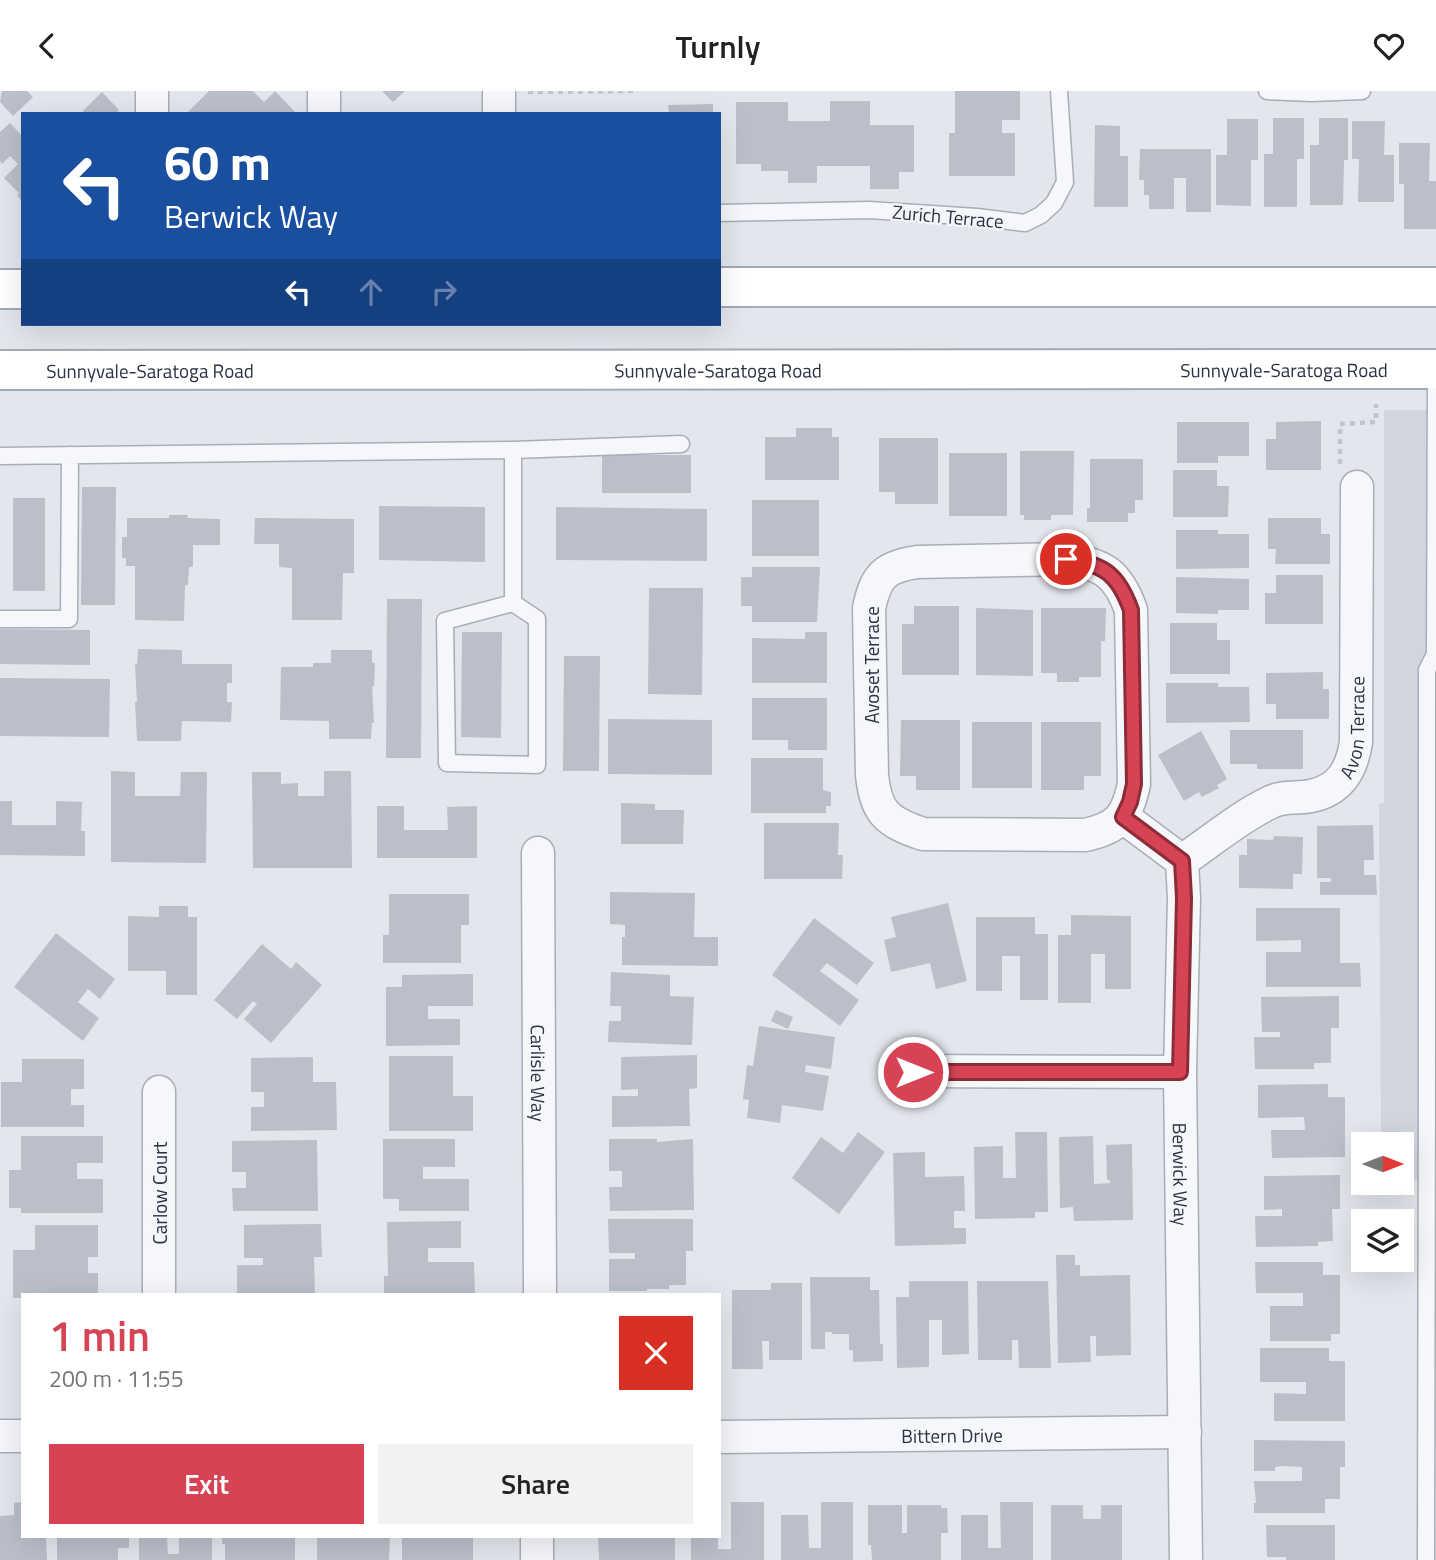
<!DOCTYPE html>
<html lang="en">
<head>
<meta charset="utf-8">
<style>
	body { margin:0; font-family:"Titillium Web",sans-serif; background:#f2f2f2; color:#222; height:100vh; display:flex; flex-direction:column; font-size:26px; white-space:nowrap }
	* { box-sizing:border-box; margin:0 }
	p { font-size:23px; color:#767676 }
	.icon { flex:none; width:38px; height:38px; fill:none; stroke:currentColor; stroke-width:2; stroke-linecap:round; stroke-linejoin:round }
	.map { position:relative; flex:1; overflow:hidden }
	.panel { position:absolute; left:21px; top:1202px; width:700px; height:245px; display:flex; flex-direction:column; background:#fff; border-radius:0px; box-shadow:0 7px 28px #0002 }
	.panel>* { flex:none }
	.guide { position:absolute; left:21px; top:21px; width:700px; height:214px; border-radius:0px; box-shadow:0 7px 28px #0002; background:#1a4fa0; color:#fff; overflow:hidden }
	.needle { width:46px; rotate:90deg }
	.controls { position:absolute; left:1351px; top:1041px; display:grid; gap:14px }
	.controls a { display:grid; place-items:center; width:63px; height:63px; border-radius:0px; background:#fff; box-shadow:0 7px 28px #0002; font-size:35px }
	.pin { position:absolute; display:grid; place-items:center; width:60px; height:60px; color:#fff; margin:-30px; border:4px solid #fff; border-radius:50%; box-shadow:0 2px 7px #0007 }
	.me { position:absolute; width:77px; margin:-38px; rotate:90deg; stroke-linejoin:round; filter:drop-shadow(0 0 5px #0008) }
	.turn { display:flex; align-items:center; gap:24px; height:147px; padding:0 28px; font-size:32px }
	.turn .icon { width:91px; height:91px; stroke-width:2.5 }
	.turn b { display:block; font-size:49px; line-height:60px }
	.lanes { display:flex; align-items:center; height:66px; padding:0 28px; background:#0003; justify-content:center; gap:35px; direction:ltr }
	.lanes .off { opacity:.35 }
	.round { display:grid; place-items:center; flex:none; width:74px; height:74px; border-radius:0px; background:#f2f2f2 }
	.overview { display:flex; align-items:center; justify-content:space-between; height:119px; padding:0 28px }
	h1 { font-size:42px; font-weight:600; line-height:52px; color:#d64354 }
	.action { display:flex; gap:14px; margin-top:auto; padding:14px 28px }
	.action a { flex:1; height:80px; border-radius:0px; background:#d64354; color:#fff; font-size:28px; font-weight:600; line-height:80px; text-align:center }
	.action a+a { background:#f2f2f2; color:#222 }
	header { display:flex; justify-content:space-between; align-items:center; height:91px; padding:0 28px; background:#fff; font-size:32px; font-weight:600 }
	.map>svg:first-child { display:block }
	.built { fill:#d1d5de }
	.building { fill:#babfca }
	.lines { fill:none; stroke-linecap:round; stroke-linejoin:round }
	.service-casing { stroke:#a8adb7; stroke-width:19 }
	.minor-casing { stroke:#a8adb7; stroke-width:35 }
	.primary-casing { stroke:#a2aab8; stroke-width:42 }
	.path { stroke:#c1c4cb; stroke-width:4.5; stroke-dasharray:5 5; stroke-linecap:butt }
	.service { stroke:#f6f7fa; stroke-width:16 }
	.minor { stroke:#f6f7fa; stroke-width:32 }
	.primary { stroke:#fff; stroke-width:38 }
	.route-casing { stroke:#8b2c37; stroke-width:18 }
	.route { stroke:#d64354; stroke-width:12 }
	.labels { text-anchor:middle; dominant-baseline:central; stroke-width:5; stroke-linejoin:round; paint-order:stroke }
	.street-label { font-size:19px; fill:#2a3345; stroke:#f3f5f9 }
</style>
</head>
<body>
<header><svg class="icon" aria-label="back" viewBox="0 0 24 24"><path d="M15 5l-7 7 7 7"/></svg>Turnly<svg class="icon" aria-label="heart" viewBox="0 0 24 24"><path d="M12 20l-8-8c-3-5 5-10 8-4 3-6 11-1 8 4z"/></svg></header>
<div class="map">
<svg width="1436" height="1469" viewBox="0 0 1436 1469">
	<rect width="100%" height="100%" fill="#e3e6ec"/>
	<path class="built" d="M1384 319H1436V1089H1402V1054L1381 1053 1379 713 1384 712Z"/>
	<path class="building" d="M2 0H27L33 6 13 25 0 11Z
		M209 0H253L264 11 275 0 295 21 293 23H186Z
		M382 0H405L393 11Z
		M955 0H1020V29H1002V42H1015V85H949V42H955Z
		M102 1 119 19 115 23H85L83 20Z
		M830 10H870V34H914V81H899V98H870V75H817V92H788V80H761V73H736V11H788V30H830Z
		M713 13V23H669L668 14Z
		M1273 27H1304V68H1297V116H1264V63H1273Z
		M1319 27H1348V69H1344L1343 114H1310V54H1319Z
		M1227 28H1258V69H1251V115L1216 114V64H1227Z
		M1352 30H1385L1384 64H1394V111H1358L1359 68H1352Z
		M10 32 23 46V111L17 105 19 102 4 87 18 73 10 65 2 73 0 70V41Z
		M1095 34 1120 35V65H1128V116H1094Z
		M1399 52H1430L1429 90H1436V138H1404V93H1399Z
		M1140 58H1211V121H1186V87H1174V118H1149V104H1144V89H1139Z
		M1321 330V379H1266V348H1276V331Z
		M1177 331H1249V365H1218V372H1177Z
		M796 337H832V346H839V389H765V346H796Z
		M879 347H938V413H895V401H879Z
		M1020 360H1074L1073 424H1051V429H1024V424H1020Z
		M949 362H1007V425H949Z
		M602 364H691V402H602Z
		M1090 368H1143V409H1135V422H1128V431H1087V417H1090Z
		M1173 379H1217V395H1229L1228 426H1173Z
		M82 396H116L115 514H81Z
		M13 407H45V500H13Z
		M752 409H819V465H752Z
		M379 415 485 416V471L379 469Z
		M556 416 707 418V470L556 469Z
		M169 424H188L187 427 220 428V454H193V476H189L188 494H185L184 530 135 529V475H126V467H122V446H127V427H169Z
		M255 427 354 428V482H343L342 529H292V477L279 476V453H254Z
		M1268 427H1321V443H1330V473H1275L1276 458H1268Z
		M1176 439H1218V443H1249V477L1176 478Z
		M752 476H820L817 531H752V515H741V486H752Z
		M1276 484H1323V533H1265V502H1276Z
		M1176 486 1249 488V519H1218V523L1176 522Z
		M649 497H703L702 604 648 603Z
		M387 508H422L421 667H386Z
		M914 515H959V584H902V533H914Z
		M976 517 1033 519V585L976 584Z
		M1041 517H1106L1105 550H1101V586H1079V591H1057V582H1041Z
		M1170 532H1217V549H1230V583H1170Z
		M0 538 90 539V574L0 573Z
		M462 541H502L501 647 461 646Z
		M805 541H827V592H752V547L805 548Z
		M138 558 182 559V573H232V592H227V611H232L231 631 182 630 181 650H137L135 611H137L135 573H137Z
		M331 559H372V572H375L374 596 372 595 374 632H372L371 648H329V630L280 629 281 576H313V572H331Z
		M564 565H600L599 680H563Z
		M1323 581V598H1329V628H1276V613H1266V582Z
		M0 587 110 588 109 646 0 645Z
		M1166 592H1218V596H1249L1250 631 1166 632Z
		M752 607H827V659H788V649H752Z
		M608 628 712 629V684L608 683Z
		M901 629H960V699H916V685H900Z
		M972 631H1032V697H972Z
		M1041 631H1101V685H1084V699H1041Z
		M1230 639H1303V678H1257V673H1230Z
		M1201 640 1227 688 1217 694 1219 697 1202 706 1199 701 1184 710 1158 664Z
		M751 667H823V699L831 701V715H826V722H751Z
		M111 680 135 681V705H180L181 681H207L206 772 111 771Z
		M324 680H351L352 777H253L252 681H281V693L298 692V705H324Z
		M0 710H12V734H56V710L82 711 81 740H85V765L0 764Z
		M621 712 655 713V719H684L683 753H621Z
		M377 715H404V739H448L447 716 477 715V767H377Z
		M764 732H839L838 764H843L842 788H764Z
		M1373 734 1374 769H1364V784H1376L1377 804H1320V791H1331V787H1317V735Z
		M1274 745 1303 746 1302 783H1293V798L1239 797V764H1247V748L1273 749Z
		M610 801 695 802 694 846H718V875L622 874V846H625V834L610 833Z
		M389 803H469V834H461V872H383V844H389Z
		M948 812 967 890 936 898 930 872 891 881 884 849 896 846 891 826Z
		M159 815H188V826H197V904H166V880H128V825L159 826Z
		M1256 817H1340V872H1360L1361 896H1266V861H1301V849L1256 850Z
		M1071 824 1131 825V898H1105V863H1091V912H1058V844H1071Z
		M976 826H1035V843H1048V909H1020V865H1002V900H976Z
		M814 827 874 872 857 894 827 872 820 880 859 909 840 935 772 884Z
		M56 842 115 888 100 908 88 898 78 911 99 927 83 950 14 896Z
		M262 853 291 878 296 871 322 894 271 952 244 928 257 913 253 910 237 928 214 909Z
		M611 881 670 884V905L694 906 692 954 608 951 609 930H621V915H610Z
		M473 883V915H428V928H460V954L386 955V896H402V884Z
		M1339 905V937H1331V972H1314V978H1255L1254 946H1280V941H1262L1261 906Z
		M776 919 793 926 788 938 771 930Z
		M759 935 835 946 831 978 806 974 805 981 829 985 823 1020 782 1014 780 1032 747 1027 749 1009 743 1008 747 974 753 975Z
		M697 964V997L689 998 690 1035 612 1036V1005H638V998L621 999V966Z
		M389 965H453V1005H473V1040H389Z
		M313 966V991H336L337 1039 251 1040V1016H264V1001H251V967Z
		M22 968H84V998H71V1014H84V1036H1V991H22Z
		M1328 993V1006H1345V1066L1272 1067 1271 1039H1305L1304 1026 1258 1027V994Z
		M858 1041 885 1061 839 1123 792 1087 821 1046 843 1062Z
		M1015 1041H1047L1048 1121H1035V1127L975 1128 974 1056 1003 1055V1087H1016Z
		M21 1045H103V1072H77V1088H103V1122H21V1117H9V1079H21Z
		M1093 1045 1094 1093 1110 1092V1089H1107L1106 1054 1132 1053 1133 1129 1074 1130 1073 1116 1060 1117 1059 1046Z
		M383 1048H455V1076H423V1088H469V1120H399V1108H383Z
		M609 1048H657V1051L693 1048 694 1119 610 1120 609 1096H622V1080H609Z
		M317 1049 318 1120H233L232 1097H246V1081H232V1050Z
		M925 1061V1086L964 1085 965 1120H954V1137H966V1153L895 1155 893 1062Z
		M1340 1084V1118H1332L1333 1150 1318 1151V1155L1256 1156 1255 1125H1282V1118L1264 1119V1085Z
		M608 1128H693V1160H686V1194H669V1198H647V1200H609V1168H635V1162H609Z
		M461 1130V1157H428V1171H474L475 1203 384 1204V1185H388L387 1131Z
		M321 1133 322 1166H314L315 1204H237V1174H263V1167H244V1134Z
		M35 1134H98V1166H88V1182H98V1204H23V1207H13V1159H35Z
		M1056 1164H1075V1174H1080V1185L1130 1184 1131 1264 1096 1265V1245H1090L1091 1271 1058 1272Z
		M1255 1171H1323V1184H1340V1243H1331V1250H1270V1215H1303V1202H1256Z
		M810 1186H870V1199H879L880 1253H883V1270L853 1271V1259H849V1243H832V1241H825V1258H811Z
		M909 1190H968L969 1263 942 1264V1229H929V1276L897 1277 896 1206H909Z
		M977 1190H1048L1051 1277H1019L1018 1249H1012V1269H978Z
		M771 1192H802V1269H769V1250H762L763 1278H732V1199H771Z
		M1260 1257H1329V1270H1345V1330H1274V1302L1306 1303V1291H1260Z
		M1254 1349 1345 1350V1376H1340V1408H1325V1422H1254V1412H1256L1254 1390H1302V1376L1283 1375 1275 1376V1380H1254Z
		M23 1411V1446H46L47 1469H0V1425L14 1424V1412Z
		M731 1411H764V1469H691V1446H718V1458H731Z
		M821 1411H853V1469H781V1424H808L809 1457H821Z
		M1000 1411H1033V1469H961V1424H988V1457H1001Z
		M868 1414H902V1442H907V1414H941V1417H947L948 1442H941V1469H872L871 1454H868Z
		M1051 1414H1083V1428H1101V1414H1122V1469H1051Z
		M1266 1434H1335V1469H1286V1466H1267Z
		M57 1446H129V1457H118V1469H57Z
		M139 1446H167L168 1463H179V1446H212V1469H139Z
		M222 1446H295V1469H225V1453H222Z
		M317 1446H390L389 1469H317Z
		M402 1446H473V1469H402Z
		M598 1446H675V1469H599Z"/>
	<g class="lines">
		<defs>
			<path id="service" d="M1267 0 1311 2 1362 0
				M719 122 869 119 977 126 1025 132 1041 124 1054 112 1065 91 1059 0
				M513 359V512L537 528V674L447 672 445 530 513 512
				M0 365 513 359 681 353
				M0 528H69L70 364
				M1426 1469C1428 1172 1426 876 1427 579L1435 563 1436 278"/>
			<g id="minor">
				<path d="M152 0V23"/>
				<path d="M324 0V23"/>
				<path d="M499 23V0"/>
				<path d="M1066 468C1104 473 1118 483 1131 519L1134 693C1127 726 1118 737 1085 744L923 743C887 731 876 722 872 684L869 517C876 485 884 476 917 471Z"/>
				<path id="s1" d="M1123 726 1182 770 1184 807 1180 981 1186 1469"/>
				<path id="s2" d="M538 762 540 1204"/>
				<path id="s3" d="M1182 770C1210 751 1238 727 1269 712 1283 704 1296 708 1311 705 1341 699 1352 678 1356 651L1357 396"/>
				<path d="M913 980 1180 981"/>
				<path d="M159 1001V1204"/>
				<path d="M0 1345H23"/>
				<path id="s4" d="M719 1346 1185 1341"/>
				<path d="M537 1469V1446"/>
			</g>
			<g id="primary">
				<path d="M719 196H1436"/>
				<path d="M0 198H23"/>
				<path id="s5" d="M0 279 1436 278"/>
			</g>
		</defs>
		<use href="#service" class="service-casing"/>
		<use href="#minor" class="minor-casing"/>
		<use href="#primary" class="primary-casing"/>
		<path class="path" d="M528 1 636 0
			M1340 373V333L1376 331V313"/>
		<use href="#service" class="service"/>
		<use href="#minor" class="minor"/>
		<use href="#primary" class="primary"/>
	</g>
	<g class="lines">
		<defs>
			<path id="route" d="M913 981H1180L1184 807 1182 770 1123 726 1130 711 1134 693 1131 519C1118 483 1104 473 1066 468"/>
		</defs>
		<use href="#route" class="route-casing"/>
		<use href="#route" class="route"/>
	</g>
	<g class="labels">
		<g class="street-label">
			<text transform="translate(948 125) rotate(5)">Zurich Terrace</text>
			<text stroke="none"><textPath href="#s5" startOffset="718">Sunnyvale-Saratoga Road</textPath></text>
			<text stroke="none"><textPath href="#s5" startOffset="1284">Sunnyvale-Saratoga Road</textPath></text>
			<text stroke="none"><textPath href="#s5" startOffset="150">Sunnyvale-Saratoga Road</textPath></text>
			<text transform="translate(871 574) rotate(-90)">Avoset Terrace</text>
			<text stroke="none"><textPath href="#s3" startOffset="238">Avon Terrace</textPath></text>
			<text stroke="none"><textPath href="#s2" startOffset="220">Carlisle Way</textPath></text>
			<text stroke="none"><textPath href="#s1" startOffset="387">Berwick Way</textPath></text>
			<text transform="translate(159 1102) rotate(-90)">Carlow Court</text>
			<text stroke="none"><textPath href="#s4" startOffset="233">Bittern Drive</textPath></text>
		</g>
	</g>
</svg>
<div class="controls">
<a><svg class="needle" viewBox="-14 -14 28 28"><path d="M0-13l5 13h-10z" fill="#e53935"/><path d="M0 13l5-13h-10z" fill="#767676"/></svg></a>
<a><svg class="icon" aria-label="layers" viewBox="0 0 24 24"><path d="M12 4l9 5-9 5-9-5zM3 14l9 5 9-5"/></svg></a>
</div>
<div class="pin" style="left:1066px;top:468px;background:#d93025"><svg class="icon" aria-label="arrive" viewBox="0 0 24 24"><path d="M6 21V4h12l-3 4 3 4H6"/></svg></div>
<svg class="me" style="left:913px;top:981px" viewBox="-20 -20 40 40"><circle r="17" fill="#d64354" stroke="#fff" stroke-width="3"/><path d="M0-11L8 9 0 5-8 9z" fill="#fff"/></svg>
<div class="guide">
<div class="turn"><svg class="icon" aria-label="left" viewBox="0 0 24 24"><path d="M17 20v-9H6M10 6l-5 5 5 5"/></svg><div><b>60 m</b>Berwick Way</div></div>
<div class="lanes"><svg class="icon" aria-label="left" viewBox="0 0 24 24"><path d="M17 20v-9H6M10 6l-5 5 5 5"/></svg><svg class="icon off" aria-label="ahead" viewBox="0 0 24 24"><path d="M12 20V5M6 11l6-6 6 6"/></svg><svg class="icon off" aria-label="right" viewBox="0 0 24 24"><path d="M7 20v-9h11M14 6l5 5-5 5"/></svg></div>
</div>
<section class="panel">
<div class="overview"><div><h1>1 min</h1><p>200 m · 11:55</p></div><a class="round" style="background:#d93025;color:#fff"><svg class="icon" aria-label="close" viewBox="0 0 24 24"><path d="M6 6l12 12M18 6L6 18"/></svg></a></div>
<div class="action"><a>Exit</a><a>Share</a></div>
</section>
</div>
</body>
</html>
